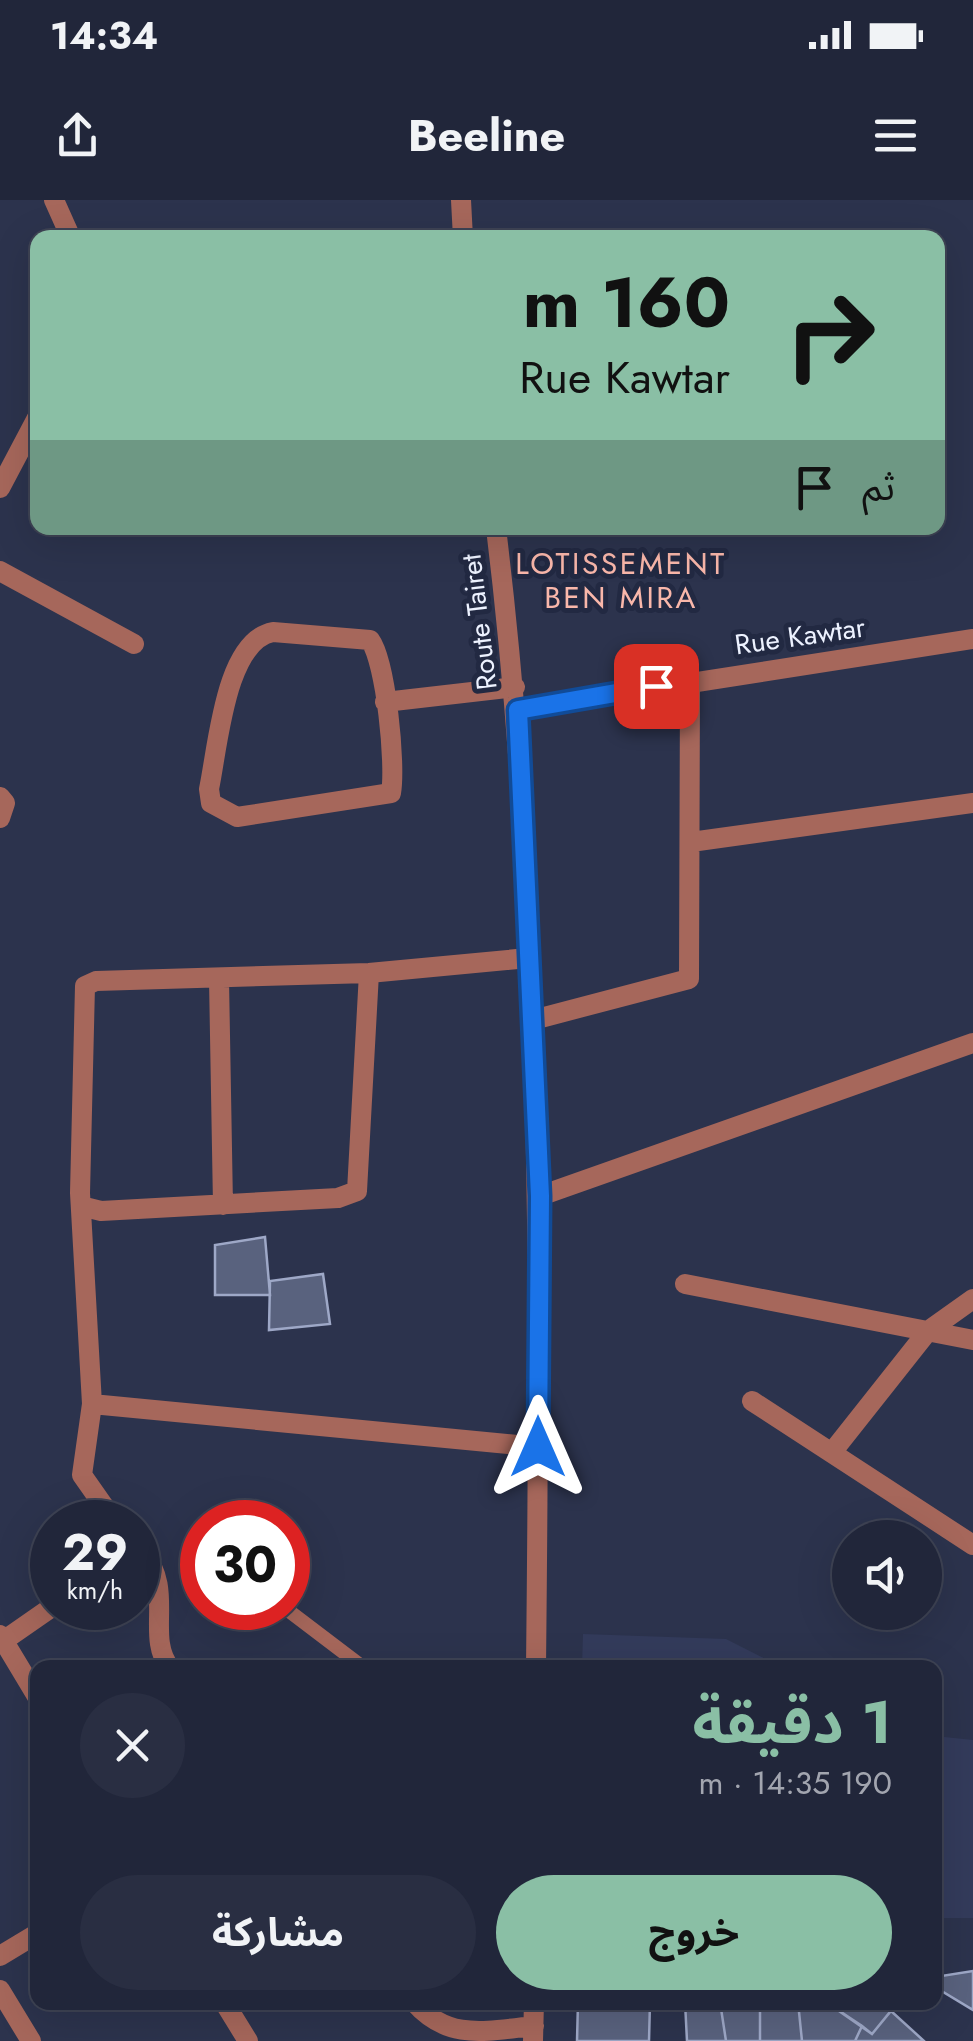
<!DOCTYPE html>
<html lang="ar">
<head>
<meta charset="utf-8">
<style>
	body { margin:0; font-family:Jost,"Noto Sans Arabic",sans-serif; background:#292e42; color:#f1f3f6; direction:rtl; height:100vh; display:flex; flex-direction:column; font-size:38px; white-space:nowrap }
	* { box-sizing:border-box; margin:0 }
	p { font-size:32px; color:#a2a5af }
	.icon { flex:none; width:55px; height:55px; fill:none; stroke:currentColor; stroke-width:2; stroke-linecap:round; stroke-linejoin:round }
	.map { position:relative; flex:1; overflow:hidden; direction:ltr }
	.side { position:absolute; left:30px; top:1460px; width:912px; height:350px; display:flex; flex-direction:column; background:#21263a; border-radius:20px; box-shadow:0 10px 40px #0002,0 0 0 2px #3e4354; direction:rtl }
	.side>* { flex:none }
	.top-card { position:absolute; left:30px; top:30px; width:915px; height:305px; border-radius:20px; box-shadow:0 10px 40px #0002,0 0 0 2px #3e4354; direction:rtl; background:#8abfa5; color:#111; overflow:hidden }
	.fabs { position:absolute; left:832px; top:1320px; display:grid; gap:20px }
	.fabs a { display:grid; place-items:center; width:110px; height:110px; border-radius:50%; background:#21263a; box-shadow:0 10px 40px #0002,0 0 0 2px #3e4354; font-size:50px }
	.speed { position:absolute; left:30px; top:1300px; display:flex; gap:20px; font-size:50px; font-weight:700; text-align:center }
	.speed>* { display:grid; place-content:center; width:130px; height:130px; border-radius:50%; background:#21263a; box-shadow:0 10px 40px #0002,0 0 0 2px #3e4354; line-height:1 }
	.speed small { font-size:25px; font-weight:400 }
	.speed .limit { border:15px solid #d22; background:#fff; color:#111 }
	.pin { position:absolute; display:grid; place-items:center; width:85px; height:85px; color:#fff; margin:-42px; border-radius:20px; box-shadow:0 5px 15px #0006 }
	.me { position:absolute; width:110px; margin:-55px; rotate:0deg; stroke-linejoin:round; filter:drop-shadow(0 0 8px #0008) }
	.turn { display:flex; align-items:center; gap:35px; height:210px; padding:0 50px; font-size:45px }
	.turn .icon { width:130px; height:130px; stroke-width:2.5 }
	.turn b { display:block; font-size:70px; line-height:85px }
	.then { display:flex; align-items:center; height:95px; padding:0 50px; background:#0003; gap:20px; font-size:38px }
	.round { display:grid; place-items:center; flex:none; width:105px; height:105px; border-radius:52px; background:#292e42 }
	.summary { display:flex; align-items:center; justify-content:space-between; height:170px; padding:0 50px }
	h1 { font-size:60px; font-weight:700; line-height:75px; color:#8abfa5 }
	.action { display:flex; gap:20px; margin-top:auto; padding:20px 50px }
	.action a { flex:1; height:115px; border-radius:60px; background:#8abfa5; color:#111; font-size:40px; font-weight:700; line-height:115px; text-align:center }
	.action a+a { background:#292e42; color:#f1f3f6 }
	.status { display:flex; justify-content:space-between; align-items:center; height:70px; padding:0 50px; background:#21263a; direction:ltr }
	.status svg { height:28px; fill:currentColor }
	header { display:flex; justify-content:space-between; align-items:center; height:130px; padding:0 50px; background:#21263a; font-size:45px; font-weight:700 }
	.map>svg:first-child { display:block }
	.built { fill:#333b5b }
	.building { fill:#59627e; stroke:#9ea8c7; stroke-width:2.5 }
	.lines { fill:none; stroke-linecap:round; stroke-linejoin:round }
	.service { stroke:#a6675b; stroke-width:14 }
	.minor { stroke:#a6675b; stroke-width:20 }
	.route-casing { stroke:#114b97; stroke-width:25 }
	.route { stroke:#1a73e8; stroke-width:18 }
	.labels { text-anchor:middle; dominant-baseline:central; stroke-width:10; stroke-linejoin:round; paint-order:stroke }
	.street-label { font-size:28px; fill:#edf2ff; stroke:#222942 }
	.neighbourhood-label { font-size:30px; letter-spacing:2.5px; fill:#f9b7aa; stroke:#222942 }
</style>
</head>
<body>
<div class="status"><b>14:34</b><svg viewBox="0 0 49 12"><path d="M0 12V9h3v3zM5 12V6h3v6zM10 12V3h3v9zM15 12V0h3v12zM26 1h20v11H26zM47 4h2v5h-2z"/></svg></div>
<header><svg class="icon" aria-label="menu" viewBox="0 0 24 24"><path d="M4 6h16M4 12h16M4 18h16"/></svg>Beeline<svg class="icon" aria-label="share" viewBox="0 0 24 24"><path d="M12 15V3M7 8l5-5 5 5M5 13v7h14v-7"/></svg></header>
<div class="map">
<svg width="973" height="1841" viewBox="0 0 973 1841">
	<rect width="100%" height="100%" fill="#2c334d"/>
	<path class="built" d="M583 1434 726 1439 781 1467H582Z
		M935 1536 973 1540V1718H935Z"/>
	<path class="building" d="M265 1037 270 1095H215V1045Z
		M323 1074 330 1124 269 1130 270 1081Z
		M973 1771V1810L935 1787V1777Z
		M578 1802H650L649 1841H577Z
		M685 1802H720L726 1841H687Z
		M720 1802H760V1841H726Z
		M760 1802H798L802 1841H760Z
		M798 1802H826L862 1826 855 1841H802Z
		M826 1802H898L872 1834Z
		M891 1811 924 1841H855L862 1826 872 1834Z"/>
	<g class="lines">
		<path class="service" d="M285 1408 364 1468"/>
		<path class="minor" d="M54 0 71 38
			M461 0 463 38
			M0 288 38 216
			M496 328C542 706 540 1087 536 1468
			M0 371 134 444
			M273 432 370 440C386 462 396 565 391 593L237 617 211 603 209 589C218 547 225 441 273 432Z
			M385 502 515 487
			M517 510 973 439
			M0 597 5 603 0 618
			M691 642 973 603
			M219 779 223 1005
			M533 820 689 779 690 480
			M540 996 973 843
			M85 1007 101 1011 338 998 357 991 369 773
			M685 1084 973 1140
			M752 1201 973 1345
			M92 1204 538 1247
			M833 1251 928 1131 973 1099
			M115 1322 82 1275 92 1204 80 993 85 786 96 781 369 773 528 758
			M138 1355 143 1353C175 1390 145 1437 170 1468
			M0 1435 38 1498
			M3 1441 52 1407
			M0 1756 38 1733
			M0 1790 31 1841
			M224 1802 248 1841
			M414 1802C448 1841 485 1831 534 1826
			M533 1841 534 1802"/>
	</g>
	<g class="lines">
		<defs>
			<path id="route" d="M538 1247 540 996 518 510 656 486"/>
		</defs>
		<use href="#route" class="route-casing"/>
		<use href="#route" class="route"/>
	</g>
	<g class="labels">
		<g class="street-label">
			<text transform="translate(479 422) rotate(-97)">Route Tairet</text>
			<text transform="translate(800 436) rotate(-8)">Rue Kawtar</text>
		</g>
		<g class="neighbourhood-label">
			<text x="621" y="363">LOTISSEMENT<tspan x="621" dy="34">BEN MIRA</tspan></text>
		</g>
	</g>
</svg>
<div class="fabs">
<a><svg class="icon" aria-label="sound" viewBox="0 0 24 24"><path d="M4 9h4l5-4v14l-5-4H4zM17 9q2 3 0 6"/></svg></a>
</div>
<div class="speed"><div>29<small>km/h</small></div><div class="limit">30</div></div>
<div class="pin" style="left:656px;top:486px;background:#d93025"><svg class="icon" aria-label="arrive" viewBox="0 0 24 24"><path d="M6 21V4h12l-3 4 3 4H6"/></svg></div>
<svg class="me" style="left:538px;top:1247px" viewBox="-20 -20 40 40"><path d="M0-17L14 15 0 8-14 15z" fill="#1a73e8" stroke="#fff" stroke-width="4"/></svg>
<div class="top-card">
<div class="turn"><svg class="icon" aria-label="right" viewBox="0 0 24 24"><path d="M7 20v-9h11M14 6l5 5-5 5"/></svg><div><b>160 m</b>Rue Kawtar</div></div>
<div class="then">ثم<svg class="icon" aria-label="arrive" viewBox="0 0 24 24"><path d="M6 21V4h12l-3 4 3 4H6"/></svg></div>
</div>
<section class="side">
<div class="summary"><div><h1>1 دقيقة</h1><p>190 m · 14:35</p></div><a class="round"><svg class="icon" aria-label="close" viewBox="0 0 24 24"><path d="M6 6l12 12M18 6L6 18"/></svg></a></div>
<div class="action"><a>خروج</a><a>مشاركة</a></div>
</section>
</div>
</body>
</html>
